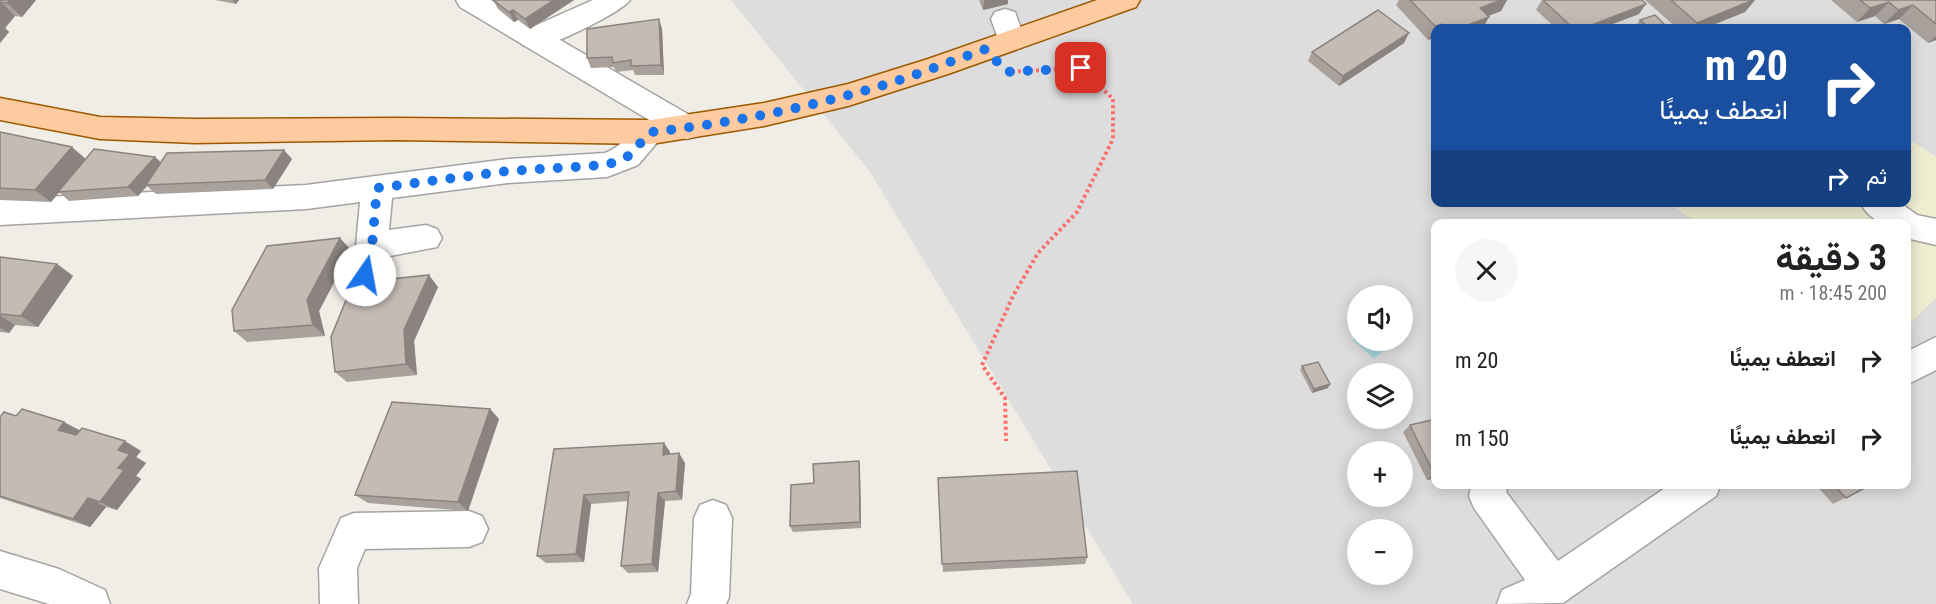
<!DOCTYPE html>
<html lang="ar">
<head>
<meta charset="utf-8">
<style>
	body { margin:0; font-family:"Roboto Condensed",Vazirmatn,sans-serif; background:#f6f6f6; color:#202124; direction:rtl; height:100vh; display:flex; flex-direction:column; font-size:22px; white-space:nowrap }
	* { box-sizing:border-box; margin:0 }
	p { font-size:20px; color:#757577 }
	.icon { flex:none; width:33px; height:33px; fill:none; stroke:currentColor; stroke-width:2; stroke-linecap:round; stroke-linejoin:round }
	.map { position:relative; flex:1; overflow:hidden; direction:ltr }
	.sheet { position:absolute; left:1431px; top:219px; width:480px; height:270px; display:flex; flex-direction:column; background:#fff; border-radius:12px; box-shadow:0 3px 15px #0003; direction:rtl }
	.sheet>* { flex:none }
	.top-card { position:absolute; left:1431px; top:24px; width:480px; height:183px; border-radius:12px; box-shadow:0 3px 15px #0003; direction:rtl; background:#1a4fa0; color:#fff; overflow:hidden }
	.controls { position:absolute; left:1347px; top:285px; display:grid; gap:12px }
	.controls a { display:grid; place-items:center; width:66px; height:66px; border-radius:50%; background:#fff; box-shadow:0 3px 15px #0003; font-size:30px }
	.pin { position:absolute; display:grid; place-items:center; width:51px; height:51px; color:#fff; margin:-26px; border-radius:12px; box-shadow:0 3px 9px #0006 }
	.me { position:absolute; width:66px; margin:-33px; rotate:12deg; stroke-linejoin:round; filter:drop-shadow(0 0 4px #0008) }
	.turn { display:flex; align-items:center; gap:21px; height:126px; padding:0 24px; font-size:27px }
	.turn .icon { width:78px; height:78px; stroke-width:2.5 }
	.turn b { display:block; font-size:42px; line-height:51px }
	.then { display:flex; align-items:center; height:57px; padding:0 24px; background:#0003; gap:12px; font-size:22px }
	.round { display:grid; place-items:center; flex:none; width:63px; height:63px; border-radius:32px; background:#f6f6f6 }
	.summary { display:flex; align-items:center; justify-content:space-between; height:102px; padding:0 24px }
	h1 { font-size:36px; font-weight:700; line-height:45px }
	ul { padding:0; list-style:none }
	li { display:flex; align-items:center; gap:18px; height:78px; padding:0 24px }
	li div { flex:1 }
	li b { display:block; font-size:22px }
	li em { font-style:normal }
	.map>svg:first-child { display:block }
	.residential { fill:#dedddd; fill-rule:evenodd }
	.farmland { fill:#efeed1 }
	.water { fill:#a6d7de }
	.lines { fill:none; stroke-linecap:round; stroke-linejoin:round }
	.minor-casing { stroke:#a4a4a4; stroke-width:3 }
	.tertiary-casing { stroke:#a4a4a4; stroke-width:3 }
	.primary-casing { stroke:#9b5900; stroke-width:3 }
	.path { stroke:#fb6e6c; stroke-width:4; stroke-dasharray:3 3; stroke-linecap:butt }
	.minor { fill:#fff; fill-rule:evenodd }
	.tertiary { fill:#fff; fill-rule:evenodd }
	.primary { fill:#fdcb9f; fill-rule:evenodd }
	.wall { fill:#a9a19c }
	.shaded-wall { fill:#8a837f }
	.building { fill:#c5bbb5; stroke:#8a837f; stroke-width:1.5 }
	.route { stroke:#1a73e8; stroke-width:10; stroke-dasharray:0 18 }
</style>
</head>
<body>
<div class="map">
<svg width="1936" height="604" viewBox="0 0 1936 604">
	<rect width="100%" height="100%" fill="#f0ece6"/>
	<path class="residential" d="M731 0H1936V604H1133L870 172ZM1436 28H1906V202H1436ZM1436 224H1906V484H1436ZM1358 296H1402V340H1358ZM1358 374H1402V418H1358ZM1358 452H1402V496H1358ZM1358 530H1402V574H1358Z"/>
	<path class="farmland" d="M1907 138 1936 157V298L1907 326 1906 224 1697 223 1675 207 1682 202H1906Z"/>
	<path class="water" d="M1357 337 1358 340 1396 341 1374 359 1353 340Z"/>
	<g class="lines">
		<defs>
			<path id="minor" d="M593 0H630C622 12 547 49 532 48 529 48 526 46 523 45L519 38 523 31Z
				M1005 9 1015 12 1025 40 1021 47 1011 50 1001 47 991 19 995 12Z
				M651 120 662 124 666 132 638 165 607 177 508 183 392 198 389 230 426 225 437 229 442 238 437 247 385 257 376 285 365 289 354 285 349 275 356 246 360 202 306 209 0 225V199L306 185 508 159 605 153C624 146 632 127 651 120Z
				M1860 202H1899L1917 215 1936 219V245L1906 238V224C1886 224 1870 223 1860 202Z
				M1936 337V370L1906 385V352Z
				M1472 484H1508L1506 492 1558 561 1671 484H1721L1716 496 1563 603 1497 604 1502 590 1525 580 1474 508 1469 496Z
				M713 500 726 505 732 518 729 597 726 604H687L691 594 694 518 700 505Z
				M469 511 482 516 488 529 482 542 469 547 365 549 357 568 358 604H320L319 568 341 518 354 513Z
				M0 551 59 569 105 590 110 604H49L0 589Z"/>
			<path id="tertiary" d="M456 0H491L698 120 702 128 698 136 687 139 676 136 460 7Z"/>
			<path id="primary" d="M1097 0H1140L1136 7 948 74 848 106 764 126 651 144 397 140 195 143 100 139 0 120V98L100 117 195 119 397 118 651 120 764 103 848 84 928 59Z"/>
		</defs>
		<use href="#minor" class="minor-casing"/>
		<use href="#tertiary" class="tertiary-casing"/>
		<use href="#primary" class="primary-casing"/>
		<path class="path" d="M1006 72 1081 68 1113 99V139L1077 212 1038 253 1013 296 982 365 1005 398 1006 441"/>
		<use href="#minor" class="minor"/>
		<use href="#tertiary" class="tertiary"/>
		<use href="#primary" class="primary"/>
	</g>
	<path class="wall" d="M0 0H36L22 17 15 16 5 28 9 32 0 43Z
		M215 0H239L236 4Z
		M493 0H574L530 29 518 20 514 22 498 9Z
		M979 0H1010H1008V4L983 10Z
		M1399 0H1507L1501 11 1488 16 1483 28H1436V40L1434 38 1428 40 1396 5Z
		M1542 0 1639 14 1602 28H1556L1536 10Z
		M1645 0H1755L1745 12 1705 28H1677Z
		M1831 0H1936V40L1928 43 1899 19 1884 24 1875 16 1857 22Z
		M1640 20 1661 28H1640L1636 25Z
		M662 29 664 75H635L633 70 616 72 614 67 591 68 587 58Z
		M1404 43 1339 86 1308 61 1312 52Z
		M0 132 86 159 161 163 292 159 273 189 156 194 147 186 138 196 69 201 59 192 51 202 0 200Z
		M351 250 319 311 325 336 247 342 234 331Z
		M0 257 57 264 73 276 38 327 15 325 9 333 0 332Z
		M438 287 414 341 417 375 347 382 335 372Z
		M1302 366 1328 388 1312 393 1300 370Z
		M490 409 499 419 468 511 368 503 355 495Z
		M16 416 80 431 141 451 136 457 146 463 136 476 141 479 117 510 106 507 90 527 0 498V417Z
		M1410 425 1436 478 1427 480 1403 432Z
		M664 443 670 452V454L685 463 682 500 665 501 658 572 628 573 621 566 628 501 591 504 584 562 546 563 537 556 554 449Z
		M859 461 860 467 861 528 793 532 790 526 814 483Z
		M938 478 1087 557 1085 564 943 572Z
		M1815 484H1872L1833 504Z"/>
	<path class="shaded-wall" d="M10 0H36L22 17 7 3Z
		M233 0H239L236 4Z
		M554 0H574L530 29 525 19Z
		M984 0H1010H1008V4L983 10Z
		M1501 0H1507L1501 11 1472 22 1480 8Z
		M1753 0H1755L1745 12 1705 28H1692L1697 23Z
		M1 2 15 16 5 28 9 32 0 43V3Z
		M1889 2 1875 16 1857 22 1870 8Z
		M1646 4 1639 14 1602 28H1584Z
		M1913 5 1899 19 1884 24 1898 10Z
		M513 10 518 20 514 22 509 12Z
		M1489 17 1483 28H1460Z
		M659 19 662 29 664 75 661 65Z
		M1441 24 1438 28H1436V34L1434 38 1428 40 1435 26Z
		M1664 24 1661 28H1649Z
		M1409 33 1404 43 1339 86 1343 76Z
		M1936 36V40L1928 43Z
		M72 147 87 160 51 202 35 190Z
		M284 150 292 159 273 189 265 180Z
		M155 157 165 166 146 185 147 186 138 196 128 187Z
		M340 238 351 250 319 311 325 336 313 325 307 300Z
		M57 264 73 276 38 327 21 316Z
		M429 275 438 287 414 341 417 375 406 364 404 330Z
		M0 315 15 325 9 333 0 328Z
		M1330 384 1328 388 1312 393 1314 389Z
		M490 409 499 419 468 511 458 502Z
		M64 422 81 431 75 439 58 430Z
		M125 441 141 451 136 457 146 463 136 476 141 479 117 510 100 502 118 468V450Z
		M664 443 670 452 669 464 663 455Z
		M679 453 685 463 682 500 676 491Z
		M859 461 860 467 861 528 860 522Z
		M1436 473V478L1427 480 1434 474Z
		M658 493 665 501 658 572 652 564Z
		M584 495 591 504 584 562 576 554Z
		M88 498 106 507 90 527 73 519Z"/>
	<path class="building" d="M0 0H10L7 3 1 2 0 3Z
		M493 0H554L525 19 513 10 509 12Z
		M1410 0H1501L1480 8 1489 17 1460 28H1445L1441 24 1435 26Z
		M1543 0H1642L1646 4 1584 28H1573Z
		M1671 0H1753L1697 23Z
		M1860 0H1936V24L1913 5 1898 10 1889 2 1870 8Z
		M1378 10 1409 33 1343 76 1312 52Z
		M1655 15 1664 24 1649 28 1640 20Z
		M659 19 661 65 631 66V60L613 63 612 57 587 58V29Z
		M0 132 72 147 35 190 0 188Z
		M94 149 155 157 128 187 58 192Z
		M284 150 265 180 146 185 167 153Z
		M340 238 307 300 313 325 234 331 232 310 267 246Z
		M0 257 57 264 21 316 0 314Z
		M429 275 404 330 406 364 335 372 331 337 353 283Z
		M1318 362 1330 384 1314 389 1302 366Z
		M392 402 490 409 458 502 355 495Z
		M22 409 64 422 58 430 76 435 82 428 125 441 118 450 130 454 118 468 124 470 100 502 88 498 73 519 0 496V417L4 412 16 416Z
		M1436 419V473L1434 474 1410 425Z
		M664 443 663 455 679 453 676 491 658 493 652 564 621 566 629 492 584 495 576 554 537 556 554 449Z
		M859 461 860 522 790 526 791 485 814 483 813 464Z
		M1077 471 1087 557 942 564 938 478Z
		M1833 484H1872L1846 498Z"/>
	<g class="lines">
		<path class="route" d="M365 275 372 246 377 188 508 171 607 165 627 157 651 132C725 124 802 109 874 88 912 77 949 62 986 49L1006 72 1081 68"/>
	</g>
</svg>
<div class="controls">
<a><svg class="icon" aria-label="sound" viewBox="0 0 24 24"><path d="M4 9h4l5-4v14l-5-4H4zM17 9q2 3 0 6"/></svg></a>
<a><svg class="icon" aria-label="layers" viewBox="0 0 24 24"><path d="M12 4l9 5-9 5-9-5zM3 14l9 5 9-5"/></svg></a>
<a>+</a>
<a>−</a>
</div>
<div class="pin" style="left:1081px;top:68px;background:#d93025"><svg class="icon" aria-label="arrive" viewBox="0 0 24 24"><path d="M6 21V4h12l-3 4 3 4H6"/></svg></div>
<svg class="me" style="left:365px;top:275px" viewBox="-20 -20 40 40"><circle r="19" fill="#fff"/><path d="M0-13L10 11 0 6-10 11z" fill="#1a73e8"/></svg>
<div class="top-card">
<div class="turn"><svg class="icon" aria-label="right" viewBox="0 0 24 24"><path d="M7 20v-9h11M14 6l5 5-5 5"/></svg><div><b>20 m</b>انعطف يمينًا</div></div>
<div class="then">ثم<svg class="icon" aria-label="right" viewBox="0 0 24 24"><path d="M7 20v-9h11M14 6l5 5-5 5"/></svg></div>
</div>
<section class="sheet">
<div class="summary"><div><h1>3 دقيقة</h1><p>200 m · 18:45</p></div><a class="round"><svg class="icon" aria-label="close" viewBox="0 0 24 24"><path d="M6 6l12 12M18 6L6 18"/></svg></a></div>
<ul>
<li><svg class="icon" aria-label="right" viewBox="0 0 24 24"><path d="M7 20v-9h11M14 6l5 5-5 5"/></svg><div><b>انعطف يمينًا</b></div><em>20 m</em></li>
<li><svg class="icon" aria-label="right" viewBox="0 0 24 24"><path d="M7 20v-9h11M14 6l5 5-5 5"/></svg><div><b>انعطف يمينًا</b></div><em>150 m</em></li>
</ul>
</section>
</div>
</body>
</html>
